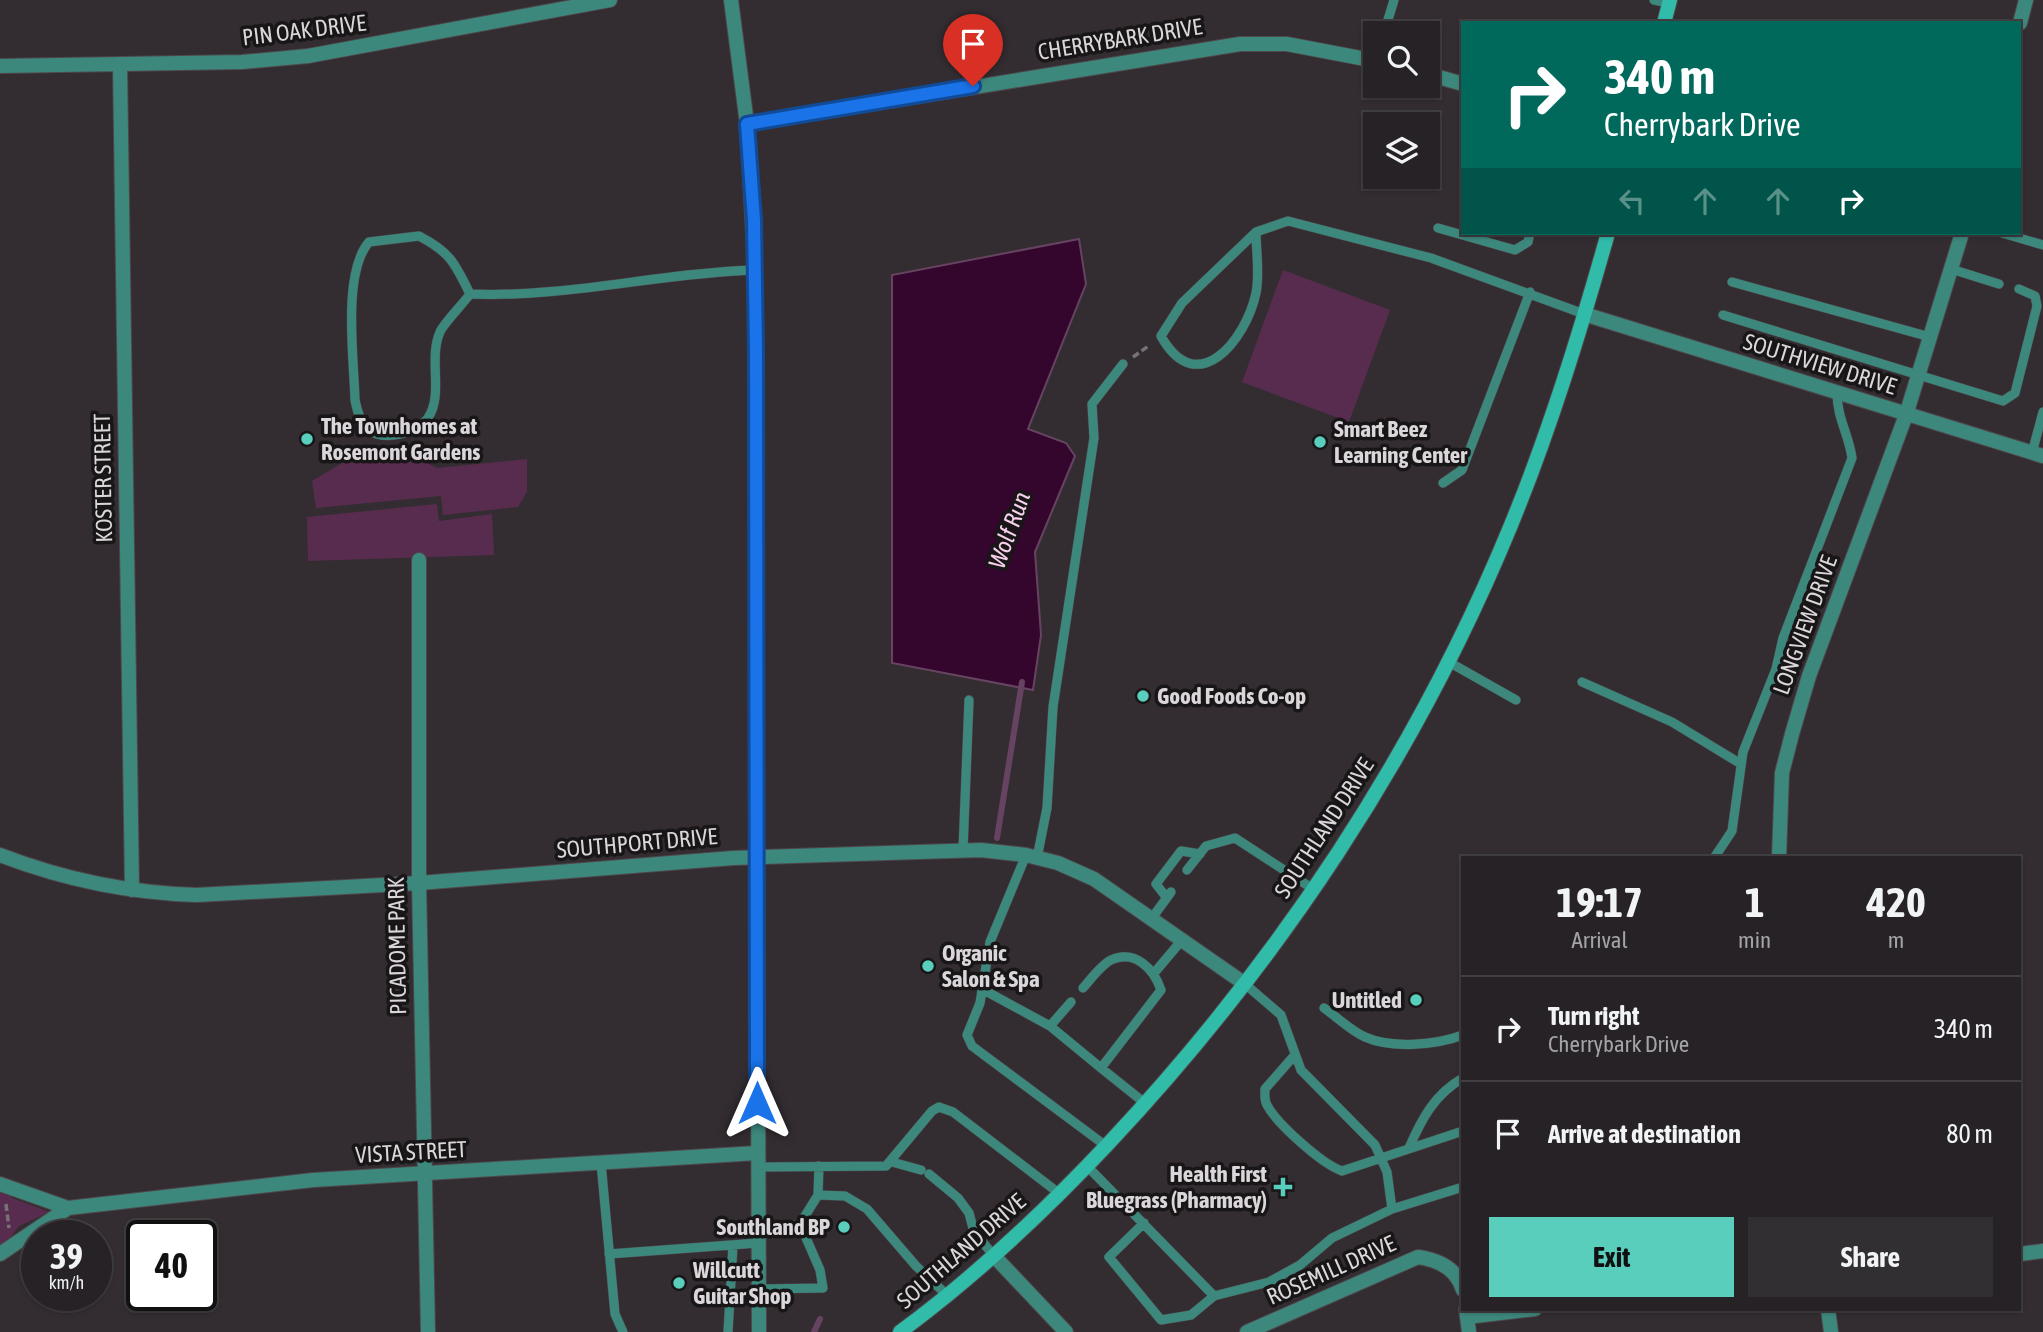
<!DOCTYPE html>
<html lang="en">
<head>
<meta charset="utf-8">
<style>
	body { margin:0; font-family:"Asap Condensed",sans-serif; background:#322f32; color:#f1f3f6; height:100vh; display:flex; flex-direction:column; font-size:26px; white-space:nowrap }
	* { box-sizing:border-box; margin:0 }
	p { font-size:23px; color:#a4a4a7 }
	.icon { flex:none; width:38px; height:38px; fill:none; stroke:currentColor; stroke-width:2; stroke-linecap:round; stroke-linejoin:round }
	.map { position:relative; flex:1; overflow:hidden }
	.details { position:absolute; left:1461px; top:856px; width:560px; height:455px; display:flex; flex-direction:column; background:#262225; border-radius:0px; box-shadow:0 2px 5px #0004,0 0 0 2px #423f42 }
	.details>* { flex:none }
	.guide { position:absolute; left:1461px; top:21px; width:560px; height:214px; border-radius:0px; box-shadow:0 2px 5px #0004,0 0 0 2px #423f42; background:#00695c; color:#fff; overflow:hidden }
	.tools { position:absolute; left:1363px; top:21px; display:grid; gap:14px }
	.tools a { display:grid; place-items:center; width:77px; height:77px; border-radius:0px; background:#262225; box-shadow:0 2px 5px #0004,0 0 0 2px #423f42; font-size:35px }
	.speed { position:absolute; left:21px; top:1220px; display:flex; gap:14px; font-size:35px; font-weight:700; text-align:center }
	.speed>* { display:grid; place-content:center; width:91px; height:91px; border-radius:50%; background:#262225; box-shadow:0 2px 5px #0004,0 0 0 2px #423f42; line-height:1 }
	.speed small { font-size:18px; font-weight:400 }
	.speed .limit { border:4px solid #111; border-radius:10px; background:#fff; color:#111 }
	.pin { position:absolute; display:grid; place-items:center; width:60px; height:60px; color:#fff; margin:-72px -30px; border-radius:50% 50% 50% 0; rotate:-45deg; box-shadow:0 0 7px #0007 }
	.pin .icon { rotate:45deg }
	.me { position:absolute; width:77px; margin:-38px; rotate:0deg; stroke-linejoin:round; filter:drop-shadow(0 0 5px #0008) }
	.turn { display:flex; align-items:center; gap:24px; height:147px; padding:0 28px; font-size:32px }
	.turn .icon { width:91px; height:91px; stroke-width:2.5 }
	.turn b { display:block; font-size:49px; line-height:60px }
	.lanes { display:flex; align-items:center; height:66px; padding:0 28px; background:#0003; justify-content:center; gap:35px; direction:ltr }
	.lanes .off { opacity:.35 }
	.eta { display:flex; justify-content:space-evenly; align-items:center; height:119px; text-align:center }
	.eta b { font-size:42px; font-weight:700; line-height:49px }
	.primary-button { display:flex; gap:14px; margin-top:auto; padding:14px 28px }
	.primary-button a { flex:1; height:80px; border-radius:0px; background:#5acebd; color:#111; font-size:28px; font-weight:700; line-height:80px; text-align:center }
	.primary-button a+a { background:#322f32; color:#f1f3f6 }
	ul { padding:0; list-style:none }
	li { display:flex; align-items:center; gap:21px; height:105px; padding:0 28px; border-top:2px solid #423f42 }
	li div { flex:1 }
	li b { display:block; font-size:26px }
	li em { font-style:normal }
	.map>svg:first-child { display:block }
	.green { fill:#582c4f }
	.water { fill:#35062d; stroke:#664461; stroke-width:2 }
	.lines { fill:none; stroke-linecap:round; stroke-linejoin:round }
	.stream { stroke:#664461; stroke-width:6 }
	.service-casing { stroke:#4e484c; stroke-width:10 }
	.minor-casing { stroke:#4e484c; stroke-width:16 }
	.tertiary-casing { stroke:#4e484c; stroke-width:16 }
	.secondary-casing { stroke:#4e484c; stroke-width:16 }
	.path { stroke:#777276; stroke-width:3.5; stroke-dasharray:7 3.5; stroke-linecap:butt }
	.service { stroke:#3d887d; stroke-width:9 }
	.minor { stroke:#3d887d; stroke-width:14 }
	.tertiary { stroke:#3d887d; stroke-width:14 }
	.secondary { stroke:#31bba9; stroke-width:14 }
	.route-casing { stroke:#114b97; stroke-width:18 }
	.route { stroke:#1a73e8; stroke-width:12 }
	.poi-dot { fill:#5acebd; stroke:#191618; stroke-width:2.5 }
	.labels { text-anchor:middle; dominant-baseline:central; stroke-width:7; stroke-linejoin:round; paint-order:stroke }
	.street-label { font-size:23px; fill:#dad6d9; stroke:#191618 }
	.poi-label { font-size:23px; font-weight:bold; fill:#dad6d9; stroke:#191618; text-anchor:start }
	.water-label { font-size:24px; font-style:italic; fill:#f7d0ec; stroke:#191618 }
</style>
</head>
<body>
<div class="map">
<svg width="2043" height="1332" viewBox="0 0 2043 1332">
	<rect width="100%" height="100%" fill="#332d31"/>
	<path class="green" d="M1283 270 1390 310 1349 422 1242 382Z
		M405 445 421 460 437 468 527 459V492L518 507 443 515 441 496 316 508 312 481 344 462 357 446 382 450Z
		M437 504 439 521 492 514 494 555 308 561 307 517Z
		M0 1184 12 1198 49 1212 19 1226 0 1252Z"/>
	<path class="water" d="M1079 239 1086 284 1028 429 1066 443 1075 456 1035 552 1041 635 1033 690 892 663V275Z"/>
	<g class="lines">
		<path class="stream" d="M997 838 1022 682
			M814 1332 820 1319"/>
		<defs>
			<path id="service" d="M1654 0 1669 3
				M1384 33 1394 0
				M1438 228 1515 250 1528 242 1530 233
				M1256 232C1256 251 1260 274 1256 293 1246 340 1197 401 1161 336L1182 303 1256 232 1288 221 1431 258 1584 314
				M2002 233 2043 245
				M419 236C450 252 455 263 470 294 463 304 443 324 440 332 428 359 444 394 428 418 417 434 384 441 369 430 360 423 357 410 355 400 354 359 342 273 369 242Z
				M1951 269 1999 284
				M1732 282 1930 337
				M470 294C566 298 659 273 755 270
				M1723 315 2003 401 2015 393 2037 306 2035 296 2019 289
				M2032 453 2043 412
				M1443 483 1462 470 1530 292
				M1447 661 1516 700
				M1582 682 1672 722 1741 764
				M963 850 969 700
				M1026 855 990 942 980 1003 967 1035 972 1046 1106 1146
				M1037 858 1047 808 1053 707 1094 438 1092 404 1123 364
				M1714 858 1732 831 1743 752 1776 669 1783 638 1852 458C1849 435 1837 418 1837 393
				M1187 870 1206 846 1235 838 1313 889
				M1167 898 1156 884 1181 851 1200 854
				M1152 918 1171 892
				M1155 972 1182 940
				M982 989 1050 1026
				M1071 1002 1050 1026 1101 1068 1161 990C1154 969 1135 949 1111 960 1101 965 1091 979 1083 988
				M1324 1008C1337 1017 1351 1031 1365 1037 1392 1049 1436 1045 1463 1035
				M1293 1057 1265 1089C1265 1094 1264 1100 1267 1105 1277 1124 1322 1164 1342 1171L1463 1131
				M1101 1068 1146 1104
				M1409 1148C1422 1118 1435 1094 1463 1078
				M892 1162 921 1170
				M601 1163 615 1314 623 1332
				M1087 1166 1214 1296
				M757 1167 886 1166 932 1111 939 1107 953 1112 1060 1194
				M929 1174 958 1198 969 1213 974 1232 995 1257
				M818 1195 819 1166
				M1392 1209 1463 1187
				M1144 1223 1109 1257 1161 1320 1191 1315 1214 1296 1269 1282 1300 1265 1332 1238 1392 1209 1387 1172 1375 1145 1301 1070 1281 1015 1245 984
				M757 1231 800 1224 818 1195 845 1196 867 1209 916 1266 948 1296
				M609 1254 758 1243
				M759 1289 823 1288 820 1270 800 1224
				M728 1332 733 1245"/>
			<path id="minor" d="M2020 23 2026 0
				M120 65 132 890
				M0 66 242 62 308 56 610 0
				M1428 74 1463 84
				M747 124 1240 44H1287L1376 61
				M1584 314 2043 456
				M419 560V883L428 1332
				M0 855C65 880 127 893 197 895L419 883 733 858 981 850 1026 855 1058 863 1094 879 1245 984
				M1779 858 1782 773 1792 734 1809 676 1906 415 1962 233
				M0 1184 68 1208 313 1180 757 1153
				M0 1254 68 1208
				M2020 1254 2043 1251
				M995 1257 1066 1332
				M1466 1309 1469 1332
				M1828 1309 1831 1332
				M1467 1317 1535 1309
				M1247 1332 1418 1257C1439 1260 1457 1269 1463 1290"/>
			<path id="tertiary" d="M731 0 747 124 755 270 759 1332"/>
			<path id="secondary" d="M1664 23 1670 0
				M900 1332C976 1276 1044 1212 1108 1144 1278 963 1417 754 1511 525 1550 430 1580 332 1608 233"/>
		</defs>
		<use href="#service" class="service-casing"/>
		<use href="#minor" class="minor-casing"/>
		<use href="#tertiary" class="tertiary-casing"/>
		<use href="#secondary" class="secondary-casing"/>
		<path class="path" d="M1133 357 1150 345
			M6 1204 9 1228"/>
		<use href="#service" class="service"/>
		<use href="#minor" class="minor"/>
		<use href="#tertiary" class="tertiary"/>
		<use href="#secondary" class="secondary"/>
	</g>
	<g class="lines">
		<defs>
			<path id="route" d="M757 1103 756 350 754 220 747 124 973 86"/>
		</defs>
		<use href="#route" class="route-casing"/>
		<use href="#route" class="route"/>
	</g>
	<g class="poi-dot">
		<circle cx="307" cy="439" r="7"/>
		<circle cx="1320" cy="442" r="7"/>
		<circle cx="1143" cy="696" r="7"/>
		<circle cx="928" cy="966" r="7"/>
		<circle cx="1416" cy="1000" r="7"/>
		<path d="M1279.5 1176.5h7v7h7v7h-7v7h-7v-7h-7v-7h7z"/>
		<circle cx="844" cy="1227" r="7"/>
		<circle cx="679" cy="1283" r="7"/>
	</g>
	<g class="labels">
		<g class="street-label">
			<text transform="translate(304 30) rotate(-7)">PIN OAK DRIVE</text>
			<text transform="translate(1120 39) rotate(-9)">CHERRYBARK DRIVE</text>
			<text transform="translate(1820 364) rotate(17)">SOUTHVIEW DRIVE</text>
			<text transform="translate(103 478) rotate(-91)">KOSTER STREET</text>
			<text transform="translate(1805 625) rotate(-70)">LONGVIEW DRIVE</text>
			<text transform="translate(1324 828) rotate(-57)">SOUTHLAND DRIVE</text>
			<text transform="translate(637 843) rotate(-5)">SOUTHPORT DRIVE</text>
			<text transform="translate(397 946) rotate(-91)">PICADOME PARK</text>
			<text transform="translate(411 1152) rotate(-3)">VISTA STREET</text>
			<text transform="translate(961 1251) rotate(-41)">SOUTHLAND DRIVE</text>
			<text transform="translate(1331 1270) rotate(-24)">ROSEMILL DRIVE</text>
		</g>
		<g class="poi-label">
			<text x="321" y="426">The Townhomes at<tspan x="321" dy="26">Rosemont Gardens</tspan></text>
			<text x="1334" y="429">Smart Beez<tspan x="1334" dy="26">Learning Center</tspan></text>
			<text x="1157" y="696">Good Foods Co-op</text>
			<text x="942" y="953">Organic<tspan x="942" dy="26">Salon &amp; Spa</tspan></text>
			<text x="1402" y="1000" text-anchor="end">Untitled</text>
			<text x="1267" y="1174" text-anchor="end">Health First<tspan x="1267" dy="26">Bluegrass (Pharmacy)</tspan></text>
			<text x="830" y="1227" text-anchor="end">Southland BP</text>
			<text x="693" y="1270">Willcutt<tspan x="693" dy="26">Guitar Shop</tspan></text>
		</g>
		<g class="water-label">
			<text transform="translate(1009 530) rotate(-70)">Wolf Run</text>
		</g>
	</g>
</svg>
<div class="tools">
<a><svg class="icon" aria-label="search" viewBox="0 0 24 24"><circle cx="10" cy="10" r="6"/><path d="M15 15l6 6"/></svg></a>
<a><svg class="icon" aria-label="layers" viewBox="0 0 24 24"><path d="M12 4l9 5-9 5-9-5zM3 14l9 5 9-5"/></svg></a>
</div>
<div class="speed"><div>39<small>km/h</small></div><div class="limit">40</div></div>
<div class="pin" style="left:973px;top:86px;background:#d93025"><svg class="icon" aria-label="arrive" viewBox="0 0 24 24"><path d="M6 21V4h12l-3 4 3 4H6"/></svg></div>
<svg class="me" style="left:757px;top:1103px" viewBox="-20 -20 40 40"><path d="M0-17L14 15 0 8-14 15z" fill="#1a73e8" stroke="#fff" stroke-width="4"/></svg>
<div class="guide">
<div class="turn"><svg class="icon" aria-label="right" viewBox="0 0 24 24"><path d="M7 20v-9h11M14 6l5 5-5 5"/></svg><div><b>340 m</b>Cherrybark Drive</div></div>
<div class="lanes"><svg class="icon off" aria-label="left" viewBox="0 0 24 24"><path d="M17 20v-9H6M10 6l-5 5 5 5"/></svg><svg class="icon off" aria-label="ahead" viewBox="0 0 24 24"><path d="M12 20V5M6 11l6-6 6 6"/></svg><svg class="icon off" aria-label="ahead" viewBox="0 0 24 24"><path d="M12 20V5M6 11l6-6 6 6"/></svg><svg class="icon" aria-label="right" viewBox="0 0 24 24"><path d="M7 20v-9h11M14 6l5 5-5 5"/></svg></div>
</div>
<section class="details">
<div class="eta">
<div><b>19:17</b><p>Arrival</p></div>
<div><b>1</b><p>min</p></div>
<div><b>420</b><p>m</p></div>
</div>
<ul>
<li><svg class="icon" aria-label="right" viewBox="0 0 24 24"><path d="M7 20v-9h11M14 6l5 5-5 5"/></svg><div><b>Turn right</b><p>Cherrybark Drive</p></div><em>340 m</em></li>
<li><svg class="icon" aria-label="arrive" viewBox="0 0 24 24"><path d="M6 21V4h12l-3 4 3 4H6"/></svg><div><b>Arrive at destination</b></div><em>80 m</em></li>
</ul>
<div class="primary-button"><a>Exit</a><a>Share</a></div>
</section>
</div>
</body>
</html>
